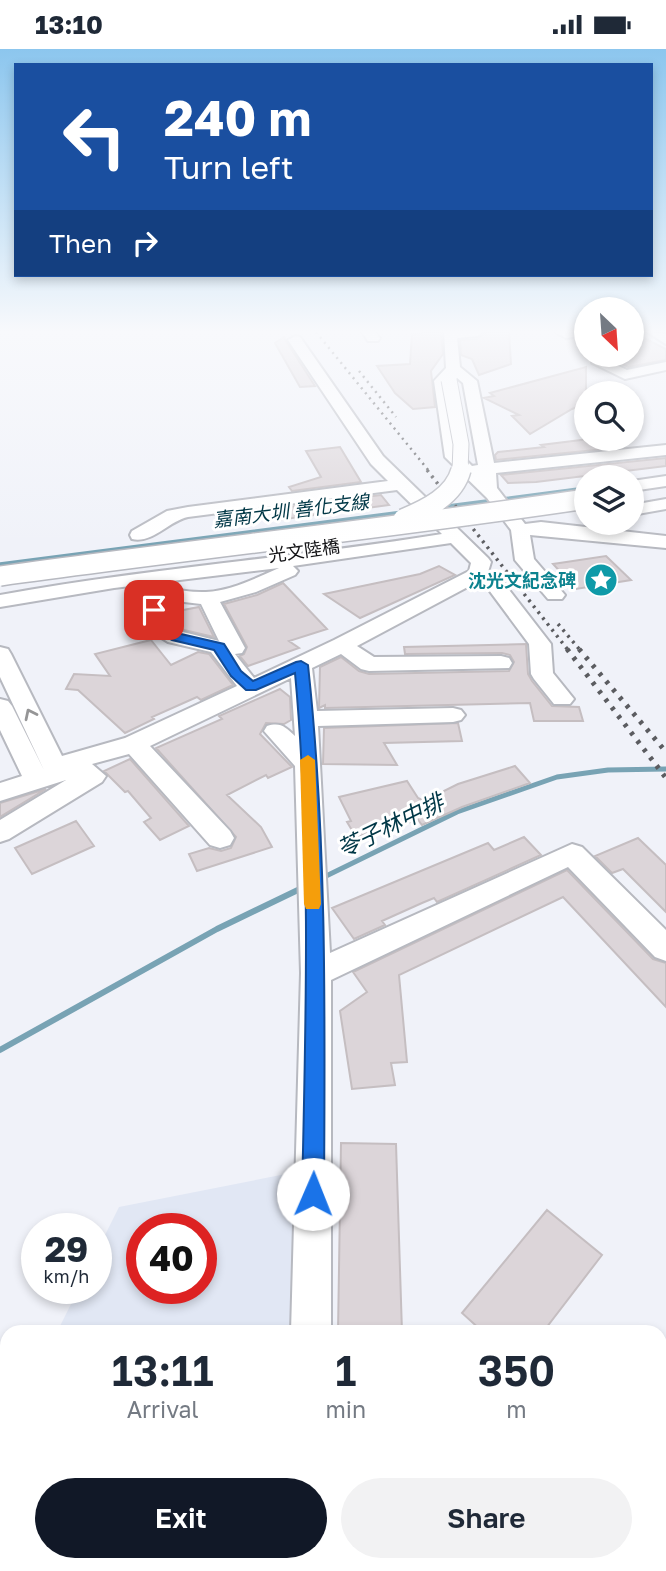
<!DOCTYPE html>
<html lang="en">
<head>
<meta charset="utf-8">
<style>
	body { margin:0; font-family:"Golos Text","Noto Sans TC",sans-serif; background:#f2f2f3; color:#1f2937; height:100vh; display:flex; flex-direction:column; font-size:26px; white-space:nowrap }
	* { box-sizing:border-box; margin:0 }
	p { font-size:23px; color:#747a83 }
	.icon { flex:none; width:38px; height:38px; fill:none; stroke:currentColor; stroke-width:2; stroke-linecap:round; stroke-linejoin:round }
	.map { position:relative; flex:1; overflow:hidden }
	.drawer { position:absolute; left:0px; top:1276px; width:667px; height:247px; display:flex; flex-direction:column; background:#fff; border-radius:21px 21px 0 0; box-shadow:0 4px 10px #0003 }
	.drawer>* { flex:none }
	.banner { position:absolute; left:14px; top:14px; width:639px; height:214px; border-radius:0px; box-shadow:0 4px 10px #0003; background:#1a4fa0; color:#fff; overflow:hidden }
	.needle { width:46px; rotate:155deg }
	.controls { position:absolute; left:574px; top:248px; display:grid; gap:14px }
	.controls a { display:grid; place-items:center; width:70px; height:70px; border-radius:50%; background:#fff; box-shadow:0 4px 10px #0003; font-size:35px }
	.speed { position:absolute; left:21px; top:1164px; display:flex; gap:14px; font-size:35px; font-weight:700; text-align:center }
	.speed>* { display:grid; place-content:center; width:91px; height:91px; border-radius:50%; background:#fff; box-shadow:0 4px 10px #0003; line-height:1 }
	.speed small { font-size:18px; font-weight:400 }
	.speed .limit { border:10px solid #d22; background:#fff; color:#111 }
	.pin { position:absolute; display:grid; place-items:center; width:60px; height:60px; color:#fff; margin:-30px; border-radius:14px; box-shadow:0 4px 10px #0006 }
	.me { position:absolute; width:77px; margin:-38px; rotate:1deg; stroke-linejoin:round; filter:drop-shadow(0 0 5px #0008) }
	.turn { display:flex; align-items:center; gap:24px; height:147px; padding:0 35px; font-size:32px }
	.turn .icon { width:91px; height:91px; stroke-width:2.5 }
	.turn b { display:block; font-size:49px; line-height:60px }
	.then { display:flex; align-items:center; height:66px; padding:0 35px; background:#0003; gap:14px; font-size:26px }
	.eta { display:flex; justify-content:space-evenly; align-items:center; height:119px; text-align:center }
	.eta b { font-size:42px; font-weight:600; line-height:49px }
	.button { display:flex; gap:14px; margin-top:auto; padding:14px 35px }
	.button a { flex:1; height:80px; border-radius:42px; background:#111827; color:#fff; font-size:28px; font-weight:600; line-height:80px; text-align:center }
	.button a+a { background:#f2f2f3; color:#1f2937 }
	.status { display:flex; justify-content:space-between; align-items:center; height:49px; padding:0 35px; background:#fff; direction:ltr }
	.status svg { height:19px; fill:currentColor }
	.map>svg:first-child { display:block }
	.built { fill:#e1e7f4; fill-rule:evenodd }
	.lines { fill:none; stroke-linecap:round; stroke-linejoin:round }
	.stream-far2 { stroke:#78a3b4; stroke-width:3.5 }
	.stream-far1 { stroke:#78a3b4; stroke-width:5 }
	.stream { stroke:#78a3b4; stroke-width:6 }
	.building { fill:#dcd5d9; stroke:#c5bec1; stroke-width:2 }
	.minor-casing { stroke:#b7b9c0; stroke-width:4 }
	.minor { fill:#fff; fill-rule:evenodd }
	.rail-far2 { stroke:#5b5c60; stroke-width:2.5; stroke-dasharray:2 4.5; stroke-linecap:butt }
	.rail-far1 { stroke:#5b5c60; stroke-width:3.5; stroke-dasharray:2.5 5; stroke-linecap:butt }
	.rail { stroke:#5b5c60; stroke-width:5; stroke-dasharray:3.5 7; stroke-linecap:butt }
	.minor-bridge-far1-casing { stroke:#b7b9c0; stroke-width:17; stroke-linecap:butt }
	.minor-bridge-casing { stroke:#b7b9c0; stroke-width:22; stroke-linecap:butt }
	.minor-bridge-far1 { stroke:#fff; stroke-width:15 }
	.minor-bridge { stroke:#fff; stroke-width:19 }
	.oneway { stroke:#959596 }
	.route { fill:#1a73e8; stroke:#114b97; stroke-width:2 }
	.slow { fill:#f59e0b }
	.labels { text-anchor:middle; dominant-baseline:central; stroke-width:6; stroke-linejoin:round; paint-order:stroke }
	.far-street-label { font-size:18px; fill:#131316; stroke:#fff }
	.far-culture-label { font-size:18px; font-weight:bold; fill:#0d838f; stroke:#fff; text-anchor:end }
	.far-water-label { font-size:19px; font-style:italic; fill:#003746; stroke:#fff }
	.water-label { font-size:23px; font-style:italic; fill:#003746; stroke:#fff }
</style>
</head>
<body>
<div class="status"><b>13:10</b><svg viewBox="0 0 49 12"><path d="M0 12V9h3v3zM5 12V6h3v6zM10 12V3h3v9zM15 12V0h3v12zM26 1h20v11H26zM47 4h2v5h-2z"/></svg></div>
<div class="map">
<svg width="666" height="1522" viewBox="0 0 666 1522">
	<rect width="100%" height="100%" fill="#f0f2f9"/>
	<path class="built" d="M301 1122 297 1283H57L79 1239H96V1204L119 1158ZM142 1180H201V1239H142Z
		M34 1516H292V1522H34Z"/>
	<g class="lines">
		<path class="stream-far2" d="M440 458 586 439
			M0 515 403 463"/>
		<path class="stream-far1" d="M320 830 457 763 557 728 608 721 666 720"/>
		<path class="stream" d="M0 1001 217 880 302 839"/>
	</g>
	<path class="building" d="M422 283H441L443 305 431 322 435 358 413 360 395 344 377 317 410 315 412 285H422Z
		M486 283H509L511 315 479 326 472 310 461 306 460 291 477 290Z
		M632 283 666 300V311L628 318 603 306H632Z
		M284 288 286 292 315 337 300 338 275 294Z
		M586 318V355L572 360 530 385 512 367 519 366 484 349 494 347 490 344Z
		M589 390H606L615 399 496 411 495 406 498 403 544 398 541 396Z
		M340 398 361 433 292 442 289 438 321 428 306 402Z
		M666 409V417L536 433 508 434 501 426Z
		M381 446 389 456 278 471 273 460Z
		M606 507 631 531 576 540 553 515Z
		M439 517 455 526 360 569 324 545 420 525Z
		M283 534 327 580 289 592 299 599 248 617 240 607 244 605 247 598 224 555 257 546Z
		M199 558 214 588 184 581 174 575 168 564Z
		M151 591 171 616 198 603 209 605 233 636 201 651 197 648 152 668 154 670 125 684 78 641 66 640 74 625 110 627 95 605Z
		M526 595 528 625 532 632 552 657 579 658 583 672H534L530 654 325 659V656L319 659 320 618 341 608 359 622 369 625 509 622 514 613 510 606 502 604 405 605 404 598Z
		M280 640 290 648 291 671 284 675 266 674 260 685 292 718 268 729 266 726 227 746 261 778 272 798 197 822 189 805 209 799 221 802 231 799 236 788 156 699 222 670 219 667Z
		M458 674 462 692 384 694 397 716 323 715 324 679Z
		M130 710 189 777 160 791 144 773 151 769 128 742 125 743 104 722Z
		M515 717 530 734 462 758 422 776 418 771 356 788 347 773 351 772 339 748 407 732 418 749 424 752 458 735Z
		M46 740 0 768V754Z
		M76 772 94 797 32 825 15 799Z
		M524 788 541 806 437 853 434 849 422 854 382 872 385 876 354 890 332 859 488 794 494 801Z
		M638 789 666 816V863L623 820 612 824 595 807Z
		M567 821 653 910 666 914V958L563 848 399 926 407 1013 391 1014 395 1036 352 1040 340 962 367 943 353 923Z
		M341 1094 396 1095 402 1283H338Z
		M547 1161 602 1206 543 1283H483L462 1264Z"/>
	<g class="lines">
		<defs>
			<path id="minor" d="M362 283H375L380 289 378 292H368Z
				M444 283H483L477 287 457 289 460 318 477 332 494 414 666 396V406L496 424 497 439 525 475 541 473 666 487V499L530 486 534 510 565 546 562 550H548L515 511 511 481 487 449 445 408 434 332 446 319ZM457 329 463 334 478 416 472 417 461 406 449 335 454 334Z
				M555 283H586V286L566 289Z
				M647 283 666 285V295Z
				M295 287 300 288 383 407 488 509 491 513 488 523 503 533 551 595 553 624 574 650 570 655H554L534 630 531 625 529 595 489 541 477 533 357 597 374 608 501 607 509 609 512 614 509 619 369 622 361 620 341 605 312 619 317 662 453 659 461 661 465 666 461 671 453 673 318 677 330 904 572 795 582 798 666 881V912L655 908 568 818 331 931V1283H291L301 924 295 717 264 682 267 677C281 673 285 678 295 687L291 629 150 697 230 782 234 789 230 796 220 799 210 796 129 705 92 715 106 727 102 733 9 790 0 793V771L66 731 0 752V734L22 727 0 681V650L8 652 12 657 44 721 0 628V598L8 600 11 605 62 707 125 689 237 637 211 603 168 593 149 581 144 561 152 542C171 537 187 544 206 543 231 542 256 529 279 519L114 539 0 558V546C146 519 295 509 442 485L397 441 188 468C169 472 152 495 132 490L130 486 132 482 167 462 188 458 388 432 371 415 288 291ZM451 494 471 514 469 522 334 591 254 629 235 605 242 604 245 599 220 553 256 543 295 526 298 522 293 517ZM167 551 201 555 219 592 183 583 166 574 164 561Z
				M597 307 627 321 666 313V321L625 330 592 314V308Z
				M666 427V437L632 442V432Z
				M666 450V460L632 466V456Z
				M666 1462V1509L660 1511V1464Z
				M283 1516H330L331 1522H283Z
				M573 1516H631L628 1522H570Z"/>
		</defs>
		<use href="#minor" class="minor-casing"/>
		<use href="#minor" class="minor"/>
		<path class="rail-far2" d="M316 283 429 422
			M359 322 396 368"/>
		<path class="rail-far1" d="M427 421 568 601
			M558 575 580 601"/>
		<path class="rail" d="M567 600 666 729
			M579 600 666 703"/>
		<defs>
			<path id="minor-bridge-far1" d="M449 331 461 395 460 422"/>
			<path id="minor-bridge" d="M403 470C427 460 454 447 461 421
				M0 527C195 500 391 479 586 450"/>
		</defs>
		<use href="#minor-bridge-far1" class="minor-bridge-far1-casing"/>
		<use href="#minor-bridge" class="minor-bridge-casing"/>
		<use href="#minor-bridge-far1" class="minor-bridge-far1"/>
		<use href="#minor-bridge" class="minor-bridge"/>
	</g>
	<defs><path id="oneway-chevron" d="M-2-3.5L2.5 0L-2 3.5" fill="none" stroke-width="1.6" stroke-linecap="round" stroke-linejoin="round" transform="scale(1.75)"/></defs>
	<use class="oneway" href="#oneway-chevron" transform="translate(30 665) rotate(-116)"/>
	<linearGradient id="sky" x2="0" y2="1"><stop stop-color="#8cc6ee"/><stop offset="0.57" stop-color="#f8f9fc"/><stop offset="1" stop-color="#f8f9fc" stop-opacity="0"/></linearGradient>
	<rect width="666" height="496" fill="url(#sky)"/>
	<path class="route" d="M154 557 160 561 162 575 181 585 224 595 241 622 253 632 296 613 301 612 308 616C327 791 325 968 324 1145L321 1152 313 1156 305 1152 302 1145C306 971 311 797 295 624L256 641H246L231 627 214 601 172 591 152 579 148 561Z"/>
	<path class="slow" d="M308 706 315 711 321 855 319 860H306L304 855 300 711Z"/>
	<defs>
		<symbol id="sight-disc" viewBox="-11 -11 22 22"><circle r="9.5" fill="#0f9aa8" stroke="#fff"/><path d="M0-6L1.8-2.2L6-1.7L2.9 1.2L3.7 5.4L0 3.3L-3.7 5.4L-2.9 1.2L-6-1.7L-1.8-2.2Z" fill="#fff"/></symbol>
	</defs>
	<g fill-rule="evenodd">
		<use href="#sight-disc" x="582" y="512" width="38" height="38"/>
	</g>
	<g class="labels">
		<g class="far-street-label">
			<text transform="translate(304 501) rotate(-8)">光文陸橋</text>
		</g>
		<g class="far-culture-label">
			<text x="576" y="531">沈光文紀念碑</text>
		</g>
		<g class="far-water-label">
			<text transform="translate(291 461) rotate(-7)">嘉南大圳 善化支線</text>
		</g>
		<g class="water-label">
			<text transform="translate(390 776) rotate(-26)">苓子林中排</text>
		</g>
	</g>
</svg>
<div class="controls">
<a><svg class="needle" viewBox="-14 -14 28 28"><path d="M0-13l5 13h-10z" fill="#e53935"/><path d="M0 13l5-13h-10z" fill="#747a83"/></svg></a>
<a><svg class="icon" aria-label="search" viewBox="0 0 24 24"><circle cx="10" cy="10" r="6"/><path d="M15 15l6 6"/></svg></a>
<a><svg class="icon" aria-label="layers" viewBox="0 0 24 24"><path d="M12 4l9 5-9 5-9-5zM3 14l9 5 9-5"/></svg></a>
</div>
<div class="speed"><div>29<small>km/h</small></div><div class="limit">40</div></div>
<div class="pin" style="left:154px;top:561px;background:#d93025"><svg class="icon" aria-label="arrive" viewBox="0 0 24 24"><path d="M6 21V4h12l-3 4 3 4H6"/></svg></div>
<svg class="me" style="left:313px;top:1145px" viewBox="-20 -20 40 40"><circle r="19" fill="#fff"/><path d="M0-13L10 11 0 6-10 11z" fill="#1a73e8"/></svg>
<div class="banner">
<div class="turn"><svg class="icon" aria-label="left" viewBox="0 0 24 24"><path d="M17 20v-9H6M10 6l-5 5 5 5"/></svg><div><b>240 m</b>Turn left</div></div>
<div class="then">Then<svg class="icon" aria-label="right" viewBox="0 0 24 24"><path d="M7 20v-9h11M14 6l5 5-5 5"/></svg></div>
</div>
<section class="drawer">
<div class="eta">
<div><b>13:11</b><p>Arrival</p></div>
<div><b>1</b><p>min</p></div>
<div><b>350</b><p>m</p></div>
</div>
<div class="button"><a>Exit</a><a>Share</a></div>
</section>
</div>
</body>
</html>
